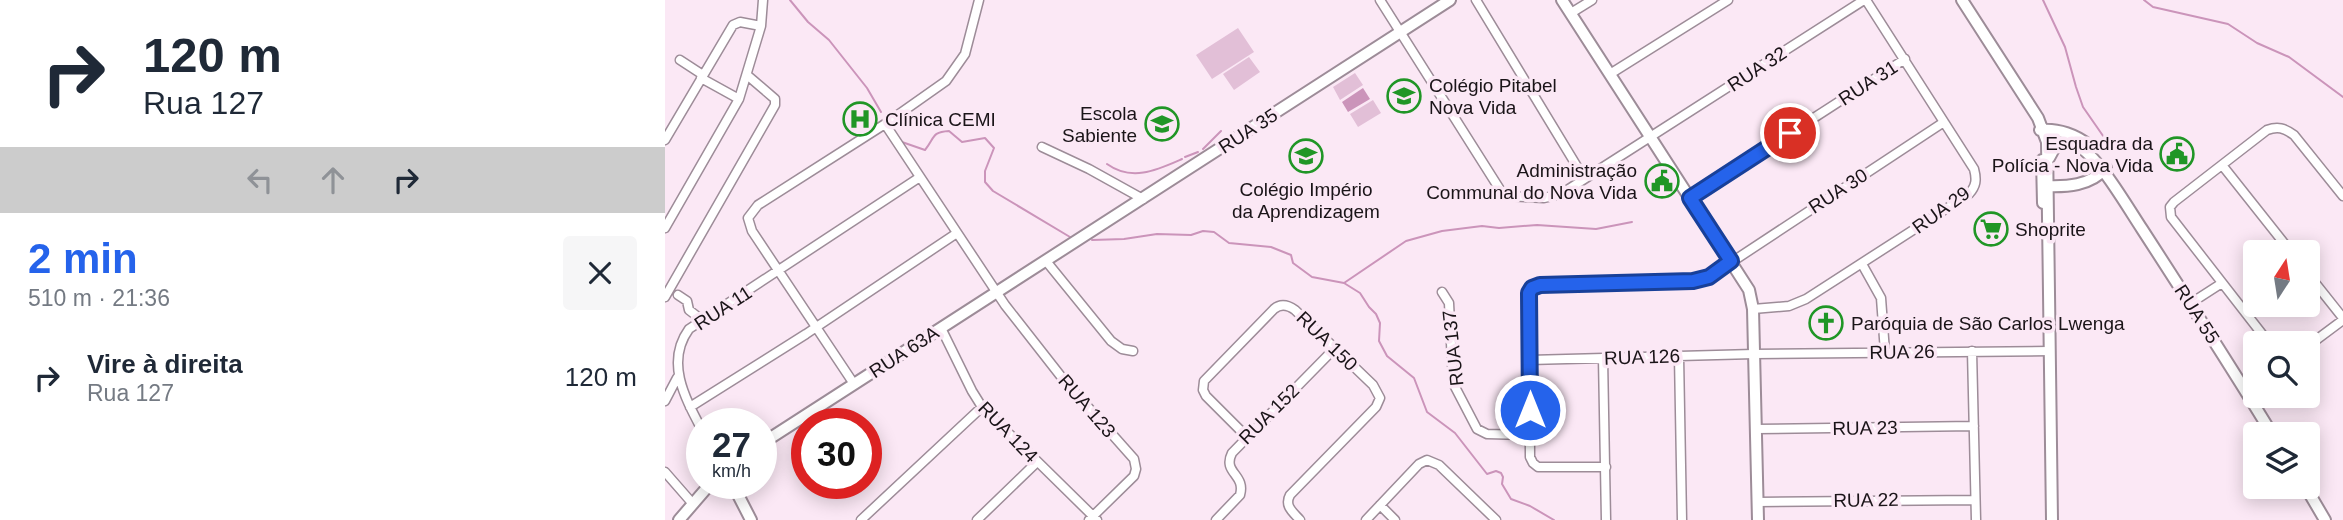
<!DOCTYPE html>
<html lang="pt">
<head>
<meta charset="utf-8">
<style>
	body { margin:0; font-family:Helvetica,sans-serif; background:#f6f6f7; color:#1f2937; height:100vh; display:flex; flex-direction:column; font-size:26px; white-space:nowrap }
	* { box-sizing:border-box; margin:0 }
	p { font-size:23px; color:#747a83 }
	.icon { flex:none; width:38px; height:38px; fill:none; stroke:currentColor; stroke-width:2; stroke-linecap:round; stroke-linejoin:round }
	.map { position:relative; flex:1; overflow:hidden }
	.sheet { display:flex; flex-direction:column; background:#fff; width:665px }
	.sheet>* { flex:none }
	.banner { background:#fff; color:#1f2937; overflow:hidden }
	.needle { width:46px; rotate:12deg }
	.tools { position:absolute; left:1578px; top:240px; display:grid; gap:14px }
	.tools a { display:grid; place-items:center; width:77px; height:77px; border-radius:7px; background:#fff; box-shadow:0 4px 18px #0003; font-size:35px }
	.speed { position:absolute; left:21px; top:408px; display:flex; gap:14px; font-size:35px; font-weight:700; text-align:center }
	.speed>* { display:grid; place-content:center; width:91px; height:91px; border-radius:50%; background:#fff; box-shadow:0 4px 18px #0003; line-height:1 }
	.speed small { font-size:18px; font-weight:400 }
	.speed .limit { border:10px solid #d22; background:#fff; color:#111 }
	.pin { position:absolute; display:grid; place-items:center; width:60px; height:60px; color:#fff; margin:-30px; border:4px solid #fff; border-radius:50%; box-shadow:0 2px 7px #0007 }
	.me { position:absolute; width:77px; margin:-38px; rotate:0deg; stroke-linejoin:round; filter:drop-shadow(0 0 5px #0008) }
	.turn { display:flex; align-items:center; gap:24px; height:147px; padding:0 28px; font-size:32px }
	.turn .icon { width:91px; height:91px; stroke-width:2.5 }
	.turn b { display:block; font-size:49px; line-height:60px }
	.lanes { display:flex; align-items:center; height:66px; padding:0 28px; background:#0003; justify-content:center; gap:35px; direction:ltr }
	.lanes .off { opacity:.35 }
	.round { display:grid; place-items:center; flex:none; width:74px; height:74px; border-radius:7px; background:#f6f6f7 }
	.summary { display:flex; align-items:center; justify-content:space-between; height:119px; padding:0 28px }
	h1 { font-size:42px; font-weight:700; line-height:52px; color:#2563eb }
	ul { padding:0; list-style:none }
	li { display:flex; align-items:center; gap:21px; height:91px; padding:0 28px }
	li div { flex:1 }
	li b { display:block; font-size:26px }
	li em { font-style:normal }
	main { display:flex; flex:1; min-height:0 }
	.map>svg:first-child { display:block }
	.green { fill:#e2bfd7 }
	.water { fill:#cb94ba }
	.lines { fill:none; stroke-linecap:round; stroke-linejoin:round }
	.stream { stroke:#cb94ba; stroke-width:2 }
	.street-casing { stroke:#9d8c98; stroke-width:11 }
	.secondary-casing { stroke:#9d8c98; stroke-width:14 }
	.street { stroke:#fff; stroke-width:8 }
	.secondary { stroke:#fff; stroke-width:10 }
	.route-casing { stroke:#184099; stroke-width:18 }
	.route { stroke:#2563eb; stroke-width:12 }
	.labels { text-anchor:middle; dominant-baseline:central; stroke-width:7; stroke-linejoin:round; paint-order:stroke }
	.street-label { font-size:19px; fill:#1a1418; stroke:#fbe8f5 }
	.poi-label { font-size:19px; fill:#1a1418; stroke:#fbe8f5; text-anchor:start }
</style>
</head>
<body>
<main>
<section class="sheet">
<div class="banner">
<div class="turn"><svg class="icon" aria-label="right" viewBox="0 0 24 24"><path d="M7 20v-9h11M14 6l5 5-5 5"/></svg><div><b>120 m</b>Rua 127</div></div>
<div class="lanes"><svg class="icon off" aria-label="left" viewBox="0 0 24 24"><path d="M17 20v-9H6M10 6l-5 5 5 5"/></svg><svg class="icon off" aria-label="ahead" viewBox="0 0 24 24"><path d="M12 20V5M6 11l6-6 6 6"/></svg><svg class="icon" aria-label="right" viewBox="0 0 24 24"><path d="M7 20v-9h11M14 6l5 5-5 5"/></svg></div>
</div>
<div class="summary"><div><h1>2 min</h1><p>510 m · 21:36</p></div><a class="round"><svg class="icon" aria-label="close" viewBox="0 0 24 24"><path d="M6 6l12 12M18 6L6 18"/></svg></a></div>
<ul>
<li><svg class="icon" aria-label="right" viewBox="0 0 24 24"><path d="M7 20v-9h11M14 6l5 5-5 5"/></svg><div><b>Vire à direita</b><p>Rua 127</p></div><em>120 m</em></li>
</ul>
</section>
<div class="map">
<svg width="1678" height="520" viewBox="0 0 1678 520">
	<rect width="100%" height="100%" fill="#fbe8f5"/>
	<path class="green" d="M573 28 589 52 547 79 531 55Z
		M584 57 595 72 569 90 558 74Z
		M690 73 698 85 675 100 668 87Z
		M708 100 716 113 693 127 685 114Z"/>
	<path class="water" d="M698 88 705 99 683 112 677 102Z"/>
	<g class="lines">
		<path class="stream" d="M125 0 143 22 164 40 202 88 216 112
			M1378 0 1400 47 1411 87 1418 107 1443 143
			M1479 0 1488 7 1563 24 1592 43 1624 57 1678 97
			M234 141 260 150C270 138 266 132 284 131L297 142 320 138 329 148 320 171V182L328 191 405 237
			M538 149 556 131
			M520 157 533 152
			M442 164C467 182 492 170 517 159
			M427 240 459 239 492 234 526 235 538 231 549 232 564 243 606 247 626 255 628 263 647 277 679 283 695 293 704 307 711 314 715 323 714 341 722 356 749 378 762 412 790 433 822 474 831 471 836 473 838 477 837 484 846 499 865 506 889 520
			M679 283 741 241 777 231 817 226 834 228 872 225 931 229 967 222"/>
		<defs>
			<path id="street" d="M715 0 839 196 879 198 896 194 1199 0
				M811 0 919 178
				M906 13 927 0
				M15 60 38 75
				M945 74 1063 0
				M36 78 74 99
				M220 124 340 305 398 379 469 459 471 469 469 476 424 520
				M0 140 68 25 75 22 96 26
				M377 147 424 169 478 199
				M1557 165 1626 252
				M1025 198 1240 59
				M0 228 74 99 96 26 98 0
				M381 261 446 341 457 349 468 351
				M1197 264 1216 298 1220 352
				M1643 274 1678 318
				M777 292 784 303 788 383 812 429 822 434 865 435
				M13 295 22 301 24 310 37 320
				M0 297 110 105V99L82 75
				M1526 303 1557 283
				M1088 309 1124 306 1141 299 1304 194C1311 186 1312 180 1309 169L1201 0
				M276 328 307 391 317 407 432 520
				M1604 343 1506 217 1505 207 1509 202 1602 130C1613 126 1619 128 1629 135L1678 196
				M1643 346 1678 320
				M1307 351 1311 520
				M1014 356 1017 520
				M938 358 941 520
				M864 360 1089 354 1385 351
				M189 384 87 231 83 218 93 205 220 124 281 81 300 54 314 0
				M0 401 12 378
				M25 407 141 334 292 233
				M1091 429 1309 426
				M37 430C20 398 0 362 24 329L255 177
				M582 437 541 396 538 390 539 381 609 309C616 303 623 305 630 310L708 385 715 398 711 407 625 495C619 506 628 512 635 520
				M941 467H873L868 463 865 457 864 293 867 288 875 285 1028 281 1041 279 1279 122
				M0 472 28 504
				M1092 502 1310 500
				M715 505 730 520
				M196 520 317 407
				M312 520 372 462
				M551 520 575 495C581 474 557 473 567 453L670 348
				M701 520 754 464 762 460 774 465 831 520"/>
			<path id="secondary" d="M897 0 1084 290 1088 309 1093 520
				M1297 0 1373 118 1382 142 1387 520
				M1375 130C1393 128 1412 135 1425 146
				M1384 158 1390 147C1399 143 1407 142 1416 148 1436 161 1463 208 1477 229 1521 297 1565 365 1607 434
				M1377 160 1378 203
				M1379 186C1402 187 1425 186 1441 168
				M96 444 785 0
				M67 483 86 520
				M1640 486 1660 520
				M14 520 46 483"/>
		</defs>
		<use href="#street" class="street-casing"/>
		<use href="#secondary" class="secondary-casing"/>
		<use href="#street" class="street"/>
		<use href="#secondary" class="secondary"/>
	</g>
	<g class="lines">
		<defs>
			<path id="route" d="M865 410 864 293 867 288 875 285 1028 281 1044 277 1066 261 1025 198 1125 133"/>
		</defs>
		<use href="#route" class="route-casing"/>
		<use href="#route" class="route"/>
	</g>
	<defs>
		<symbol id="university-ring" viewBox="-11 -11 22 22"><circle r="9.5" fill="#fbe8f5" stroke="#209626" stroke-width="1.5"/><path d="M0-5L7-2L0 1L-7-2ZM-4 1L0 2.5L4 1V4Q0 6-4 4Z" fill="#209626"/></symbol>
		<symbol id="hospital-ring" viewBox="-11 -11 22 22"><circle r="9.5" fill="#fbe8f5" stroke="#209626" stroke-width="1.5"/><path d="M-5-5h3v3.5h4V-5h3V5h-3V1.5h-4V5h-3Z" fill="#209626"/></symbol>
		<symbol id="school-ring" viewBox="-11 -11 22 22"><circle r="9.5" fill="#fbe8f5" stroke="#209626" stroke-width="1.5"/><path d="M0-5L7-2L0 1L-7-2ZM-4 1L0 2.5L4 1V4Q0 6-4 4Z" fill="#209626"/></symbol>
		<symbol id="civic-ring" viewBox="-11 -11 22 22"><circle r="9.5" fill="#fbe8f5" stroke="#209626" stroke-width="1.5"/><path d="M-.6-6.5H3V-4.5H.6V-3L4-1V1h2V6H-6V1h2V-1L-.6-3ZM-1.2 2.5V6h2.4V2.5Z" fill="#209626"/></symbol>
		<symbol id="supermarket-ring" viewBox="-11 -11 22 22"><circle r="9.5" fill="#fbe8f5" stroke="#209626" stroke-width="1.5"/><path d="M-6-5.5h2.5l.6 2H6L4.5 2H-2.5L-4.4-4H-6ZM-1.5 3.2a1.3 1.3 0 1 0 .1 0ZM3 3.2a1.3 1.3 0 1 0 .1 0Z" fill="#209626"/></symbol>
		<symbol id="church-ring" viewBox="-11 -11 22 22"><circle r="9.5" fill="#fbe8f5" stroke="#209626" stroke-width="1.5"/><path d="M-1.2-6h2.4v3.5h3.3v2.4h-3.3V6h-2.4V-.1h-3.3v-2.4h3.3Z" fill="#209626"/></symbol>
	</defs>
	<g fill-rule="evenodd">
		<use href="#university-ring" x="720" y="77" width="38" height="38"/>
		<use href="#hospital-ring" x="176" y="100" width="38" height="38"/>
		<use href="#school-ring" x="478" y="105" width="38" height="38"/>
		<use href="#civic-ring" x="1493" y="135" width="38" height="38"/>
		<use href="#school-ring" x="622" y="137" width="38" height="38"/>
		<use href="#civic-ring" x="978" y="162" width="38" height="38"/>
		<use href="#supermarket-ring" x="1307" y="210" width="38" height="38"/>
		<use href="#church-ring" x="1142" y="304" width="38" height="38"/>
	</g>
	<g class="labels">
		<g class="street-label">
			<text transform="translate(1092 69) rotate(-33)">RUA 32</text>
			<text transform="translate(1203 83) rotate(-33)">RUA 31</text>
			<text transform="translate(583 131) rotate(-33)">RUA 35</text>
			<text transform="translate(1173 191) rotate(-33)">RUA 30</text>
			<text transform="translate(1276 210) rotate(-36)">RUA 29</text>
			<text transform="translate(58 308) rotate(-33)">RUA 11</text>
			<text transform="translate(1532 314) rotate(57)">RUA 55</text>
			<text transform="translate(662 341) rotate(44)">RUA 150</text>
			<text transform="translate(788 348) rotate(-96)">RUA 137</text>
			<text transform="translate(239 352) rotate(-33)">RUA 63A</text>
			<text transform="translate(1237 352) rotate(-1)">RUA 26</text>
			<text transform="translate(977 357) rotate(-2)">RUA 126</text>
			<text transform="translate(422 406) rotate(49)">RUA 123</text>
			<text transform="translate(604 414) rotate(-45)">RUA 152</text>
			<text transform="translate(1200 428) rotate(-1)">RUA 23</text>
			<text transform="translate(343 432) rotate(46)">RUA 124</text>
			<text transform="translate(1201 500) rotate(-1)">RUA 22</text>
		</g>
		<g class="poi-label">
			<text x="764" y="85">Colégio Pitabel<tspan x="764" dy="22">Nova Vida</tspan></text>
			<text x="472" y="113" text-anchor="end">Escola<tspan x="472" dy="22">Sabiente</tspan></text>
			<text x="220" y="119">Clínica CEMI</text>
			<text x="1488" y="143" text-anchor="end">Esquadra da<tspan x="1488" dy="22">Polícia - Nova Vida</tspan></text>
			<text x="972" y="170" text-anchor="end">Administração<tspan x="972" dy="22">Communal do Nova Vida</tspan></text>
			<text x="641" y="189" text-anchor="middle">Colégio Império<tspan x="641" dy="22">da Aprendizagem</tspan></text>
			<text x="1350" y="229">Shoprite</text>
			<text x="1186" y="323">Paróquia de São Carlos Lwenga</text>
		</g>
	</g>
</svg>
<div class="tools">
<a><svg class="needle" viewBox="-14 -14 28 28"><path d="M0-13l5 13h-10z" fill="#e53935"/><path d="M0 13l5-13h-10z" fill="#747a83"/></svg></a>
<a><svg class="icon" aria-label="search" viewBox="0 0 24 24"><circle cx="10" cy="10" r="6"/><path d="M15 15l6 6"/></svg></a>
<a><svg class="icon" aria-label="layers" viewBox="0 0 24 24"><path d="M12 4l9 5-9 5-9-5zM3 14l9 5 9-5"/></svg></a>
</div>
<div class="speed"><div>27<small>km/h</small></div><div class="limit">30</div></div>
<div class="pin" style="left:1125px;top:133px;background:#d93025"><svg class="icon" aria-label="arrive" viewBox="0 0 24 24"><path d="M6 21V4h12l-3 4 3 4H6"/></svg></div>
<svg class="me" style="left:865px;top:410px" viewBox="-20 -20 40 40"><circle r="17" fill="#2563eb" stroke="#fff" stroke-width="3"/><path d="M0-11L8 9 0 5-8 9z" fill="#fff"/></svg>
</div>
</main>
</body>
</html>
